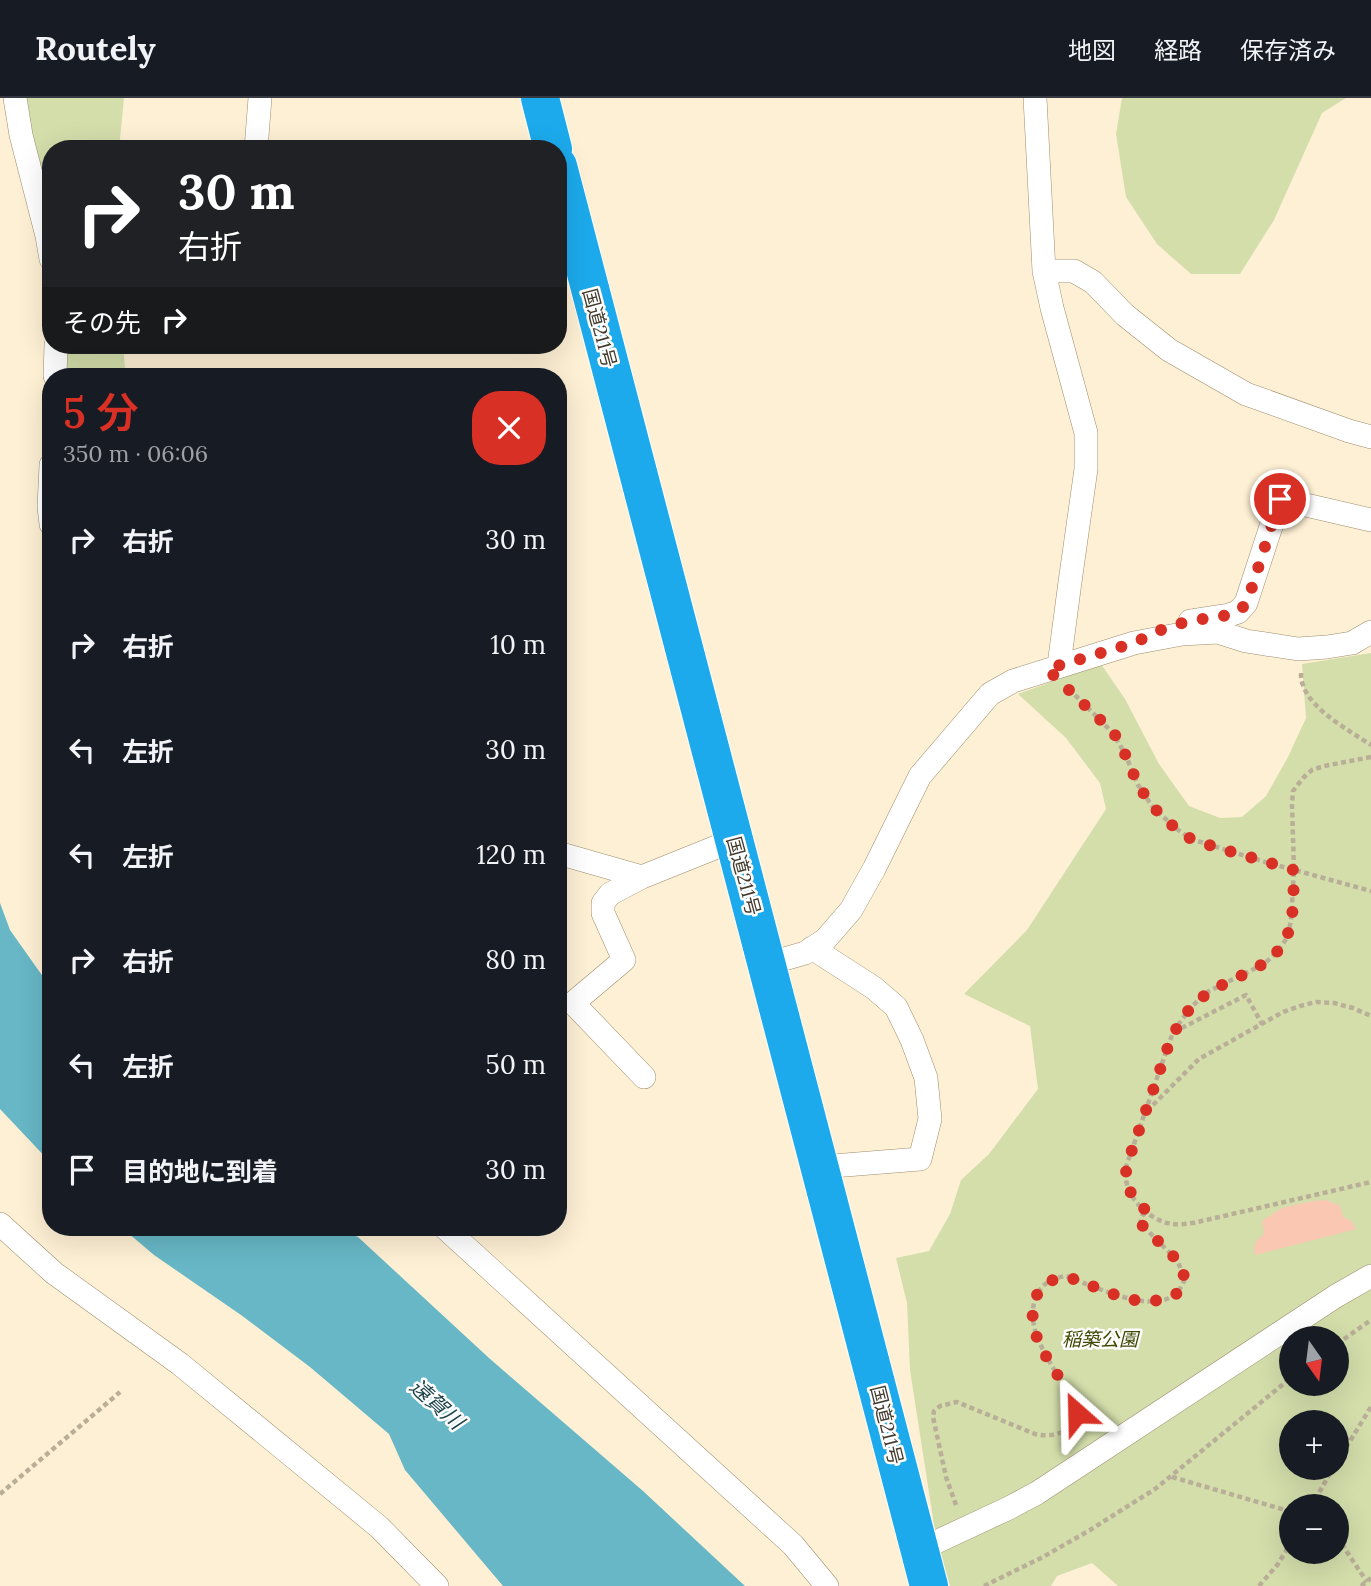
<!DOCTYPE html>
<html lang="ja">
<head>
<meta charset="utf-8">
<style>
	body { margin:0; font-family:Lora,"Noto Sans JP",serif; background:#20242c; color:#f1f3f6; height:100vh; display:flex; flex-direction:column; font-size:26px; white-space:nowrap }
	* { box-sizing:border-box; margin:0 }
	p { font-size:23px; color:#9ea1a6 }
	.icon { flex:none; width:38px; height:38px; fill:none; stroke:currentColor; stroke-width:2; stroke-linecap:round; stroke-linejoin:round }
	.map { position:relative; flex:1; overflow:hidden }
	.details { position:absolute; left:42px; top:270px; width:525px; height:868px; display:flex; flex-direction:column; background:#171b24; border-radius:28px; box-shadow:0 7px 28px #0002 }
	.details>* { flex:none }
	.hud { position:absolute; left:42px; top:42px; width:525px; height:214px; border-radius:28px; box-shadow:0 7px 28px #0002; background:#202124; color:#fff; overflow:hidden }
	.needle { width:46px; rotate:166deg }
	.buttons { position:absolute; left:1279px; top:1228px; display:grid; gap:14px }
	.buttons a { display:grid; place-items:center; width:70px; height:70px; border-radius:50%; background:#171b24; box-shadow:0 7px 28px #0002; font-size:35px }
	.pin { position:absolute; display:grid; place-items:center; width:60px; height:60px; color:#fff; margin:-30px; border:4px solid #fff; border-radius:50%; box-shadow:0 2px 7px #0007 }
	.me { position:absolute; width:77px; margin:-38px; rotate:335deg; stroke-linejoin:round; filter:drop-shadow(0 0 5px #0008) }
	.turn { display:flex; align-items:center; gap:24px; height:147px; padding:0 21px; font-size:32px }
	.turn .icon { width:91px; height:91px; stroke-width:2.5 }
	.turn b { display:block; font-size:49px; line-height:60px }
	.then { display:flex; align-items:center; height:66px; padding:0 21px; background:#0003; gap:14px; font-size:26px }
	.round { display:grid; place-items:center; flex:none; width:74px; height:74px; border-radius:28px; background:#20242c }
	.overview { display:flex; align-items:center; justify-content:space-between; height:119px; padding:0 21px }
	h1 { font-size:42px; font-weight:600; line-height:52px; color:#d93025 }
	ul { padding:0; list-style:none }
	li { display:flex; align-items:center; gap:21px; height:105px; padding:0 21px }
	li div { flex:1 }
	li b { display:block; font-size:26px }
	li em { font-style:normal }
	header { display:flex; align-items:center; gap:42px; box-sizing:border-box; height:98px; padding:0 35px; background:#171b24; border-bottom:2px solid #363941 }
	header strong { font-size:33px }
	nav { display:flex; gap:38px; margin-inline-start:auto; font-size:24px }
	.map>svg:first-child { display:block }
	.green { fill:#d3deab; fill-rule:evenodd }
	.water { fill:#67b7c6 }
	.building { fill:#fac7b3 }
	.lines { fill:none; stroke-linecap:round; stroke-linejoin:round }
	.street-casing { stroke:#9e8d6d; stroke-width:24 }
	.highway-casing { stroke:#fff; stroke-width:40 }
	.path { stroke:#b9ae97; stroke-width:4.5; stroke-dasharray:5 3.5; stroke-linecap:butt }
	.street { stroke:#fff; stroke-width:23 }
	.highway { stroke:#1caaec; stroke-width:38 }
	.route { stroke:#d93025; stroke-width:12; stroke-dasharray:0 21.6 }
	.labels { text-anchor:middle; dominant-baseline:central; stroke-width:5; stroke-linejoin:round; paint-order:stroke }
	.street-label { font-size:19px; fill:#413a2d; stroke:#fefefe }
	.park-label { font-size:19px; font-style:italic; fill:#3f4900; stroke:#fefefe }
	.water-label { font-size:21px; font-style:italic; fill:#1f454c; stroke:#fefefe }
</style>
</head>
<body>
<header>
<strong>Routely</strong>
<nav><a>地図</a><a>経路</a><a>保存済み</a></nav>
</header>
<div class="map">
<svg width="1371" height="1488" viewBox="0 0 1371 1488">
	<rect width="100%" height="100%" fill="#fef0d4"/>
	<path class="green" d="M16 0H124L119 51H51V171Z
		M1122 0H1346L1322 15 1274 122 1240 176H1191L1157 146 1126 99 1116 36Z
		M55 247H123L125 270 123 278H54Z
		M1371 555V1488H1118L1092 1465 1057 1478 1051 1488H950L937 1446 910 1272 907 1205 896 1160 929 1153 950 1116 961 1082 989 1056 1038 991 1030 928 964 896 1027 832 1106 711 1100 685 1066 640 1018 596 1101 566 1125 601 1159 666 1189 708 1220 720 1242 719 1266 698 1288 659 1306 620 1302 566ZM1292 1241H1337V1286H1292ZM1292 1325H1337V1370H1292ZM1292 1409H1337V1454H1292Z"/>
	<path class="water" d="M0 805 10 832 51 890V1065L0 1011Z
		M121 1129H335L358 1139 489 1260 643 1393 745 1488H503L405 1372 389 1336 310 1269 241 1217 154 1157Z"/>
	<path class="building" d="M1327 1102 1340 1108 1343 1119 1351 1123 1356 1131 1255 1157 1254 1149 1256 1143 1264 1136 1262 1123 1280 1111 1289 1108 1313 1103Z"/>
	<g class="lines">
		<defs>
			<path id="street" d="M15 0 21 37 47 138 51 161
				M1035 0 1044 173 1052 210 1086 335V371L1070 484 1059 567
				M256 51 260 0
				M1044 173H1074L1093 184 1125 217 1169 252 1246 296 1349 333 1371 339
				M55 278 56 247
				M51 367 49 409 51 426
				M1190 523 1229 517 1238 514 1246 505 1280 401 1371 422
				M558 755 642 779 734 742
				M642 779 610 796 603 805V815L624 862 573 905 644 979
				M812 850 874 890 896 909 912 942 926 980 930 1021 920 1061 820 1069
				M767 866 805 855 825 842 851 812 874 771 920 678 990 596 1013 583 1134 545 1182 536 1218 534 1246 543 1298 551 1327 549 1352 545 1371 534
				M0 1126 54 1175 180 1266 379 1429 437 1488
				M444 1129 793 1447 827 1488
				M919 1452 1009 1410 1037 1395 1336 1198 1371 1178"/>
			<path id="highway" d="M540 0 553 51
				M558 68 929 1488"/>
		</defs>
		<use href="#street" class="street-casing"/>
		<use href="#highway" class="highway-casing"/>
		<path class="path" d="M1301 575C1301 579 1301 583 1303 587 1311 612 1350 633 1371 647
			M1069 591 1113 635 1126 658 1138 687 1152 708 1174 729 1191 741 1265 764 1371 793
			M1371 659 1324 668 1312 672 1303 680 1293 693 1292 706 1294 772 1291 823 1287 840 1276 855 1264 866 1209 893 1191 909 1173 934 1126 1069C1126 1073 1125 1077 1126 1081 1128 1102 1152 1124 1173 1126 1182 1127 1193 1125 1202 1123L1371 1084
			M1174 934 1246 897 1262 926
			M1147 1013 1199 961 1283 914 1300 908 1316 904 1334 905 1353 910 1371 918
			M1337 1246 1371 1222
			M1337 1364 1371 1309
			M1172 1379 1292 1414
			M0 1396 120 1294
			M956 1407 946 1379 933 1319 934 1313 940 1308 957 1304 1035 1336C1054 1341 1081 1332 1075 1307 1063 1285 1048 1264 1038 1241 1029 1220 1030 1189 1055 1181 1056 1180 1064 1178 1065 1178 1071 1179 1080 1183 1086 1186 1114 1196 1172 1223 1185 1180L1177 1162 1140 1125 1142 1118 1147 1113
			M1311 1409 1333 1370
			M1337 1439 1367 1484
			M984 1488 1043 1459 1090 1432 1155 1391 1292 1279
			M1259 1488 1278 1466 1292 1443
			M1361 1488 1371 1480"/>
		<use href="#street" class="street"/>
		<use href="#highway" class="highway"/>
	</g>
	<g class="lines">
		<path class="route" d="M1077 1315C1068 1284 1037 1256 1033 1224 1031 1205 1037 1187 1056 1181 1059 1180 1063 1178 1066 1179 1073 1180 1080 1184 1087 1186 1109 1194 1134 1207 1159 1202 1174 1200 1181 1195 1185 1180L1177 1162 1140 1125 1142 1118 1147 1113C1131 1101 1126 1089 1126 1069 1136 1041 1146 1012 1156 984 1165 957 1171 934 1189 912 1215 879 1269 878 1286 840 1295 822 1293 791 1294 772L1215 749 1191 741 1174 729 1152 708 1138 687 1126 658 1114 635 1047 571 1134 545 1165 530 1189 523 1229 517 1238 514 1247 505 1280 401"/>
	</g>
	<g class="labels">
		<g class="street-label">
			<text transform="translate(600 230) rotate(75)">国道211号</text>
			<text transform="translate(744 778) rotate(75)">国道211号</text>
			<text transform="translate(887 1327) rotate(76)">国道211号</text>
		</g>
		<g class="park-label">
			<text x="1100" y="1241">稲築公園</text>
		</g>
		<g class="water-label">
			<text transform="translate(437 1306) rotate(42)">遠賀川</text>
		</g>
	</g>
</svg>
<div class="buttons">
<a><svg class="needle" viewBox="-14 -14 28 28"><path d="M0-13l5 13h-10z" fill="#e53935"/><path d="M0 13l5-13h-10z" fill="#9ea1a6"/></svg></a>
<a>+</a>
<a>−</a>
</div>
<div class="pin" style="left:1280px;top:401px;background:#d93025"><svg class="icon" aria-label="arrive" viewBox="0 0 24 24"><path d="M6 21V4h12l-3 4 3 4H6"/></svg></div>
<svg class="me" style="left:1077px;top:1315px" viewBox="-20 -20 40 40"><path d="M0-17L14 15 0 8-14 15z" fill="#d93025" stroke="#fff" stroke-width="4"/></svg>
<div class="hud">
<div class="turn"><svg class="icon" aria-label="right" viewBox="0 0 24 24"><path d="M7 20v-9h11M14 6l5 5-5 5"/></svg><div><b>30 m</b>右折</div></div>
<div class="then">その先<svg class="icon" aria-label="right" viewBox="0 0 24 24"><path d="M7 20v-9h11M14 6l5 5-5 5"/></svg></div>
</div>
<section class="details">
<div class="overview"><div><h1>5 分</h1><p>350 m · 06:06</p></div><a class="round" style="background:#d93025;color:#fff"><svg class="icon" aria-label="close" viewBox="0 0 24 24"><path d="M6 6l12 12M18 6L6 18"/></svg></a></div>
<ul>
<li><svg class="icon" aria-label="right" viewBox="0 0 24 24"><path d="M7 20v-9h11M14 6l5 5-5 5"/></svg><div><b>右折</b></div><em>30 m</em></li>
<li><svg class="icon" aria-label="right" viewBox="0 0 24 24"><path d="M7 20v-9h11M14 6l5 5-5 5"/></svg><div><b>右折</b></div><em>10 m</em></li>
<li><svg class="icon" aria-label="left" viewBox="0 0 24 24"><path d="M17 20v-9H6M10 6l-5 5 5 5"/></svg><div><b>左折</b></div><em>30 m</em></li>
<li><svg class="icon" aria-label="left" viewBox="0 0 24 24"><path d="M17 20v-9H6M10 6l-5 5 5 5"/></svg><div><b>左折</b></div><em>120 m</em></li>
<li><svg class="icon" aria-label="right" viewBox="0 0 24 24"><path d="M7 20v-9h11M14 6l5 5-5 5"/></svg><div><b>右折</b></div><em>80 m</em></li>
<li><svg class="icon" aria-label="left" viewBox="0 0 24 24"><path d="M17 20v-9H6M10 6l-5 5 5 5"/></svg><div><b>左折</b></div><em>50 m</em></li>
<li><svg class="icon" aria-label="arrive" viewBox="0 0 24 24"><path d="M6 21V4h12l-3 4 3 4H6"/></svg><div><b>目的地に到着</b></div><em>30 m</em></li>
</ul>
</section>
</div>
</body>
</html>
